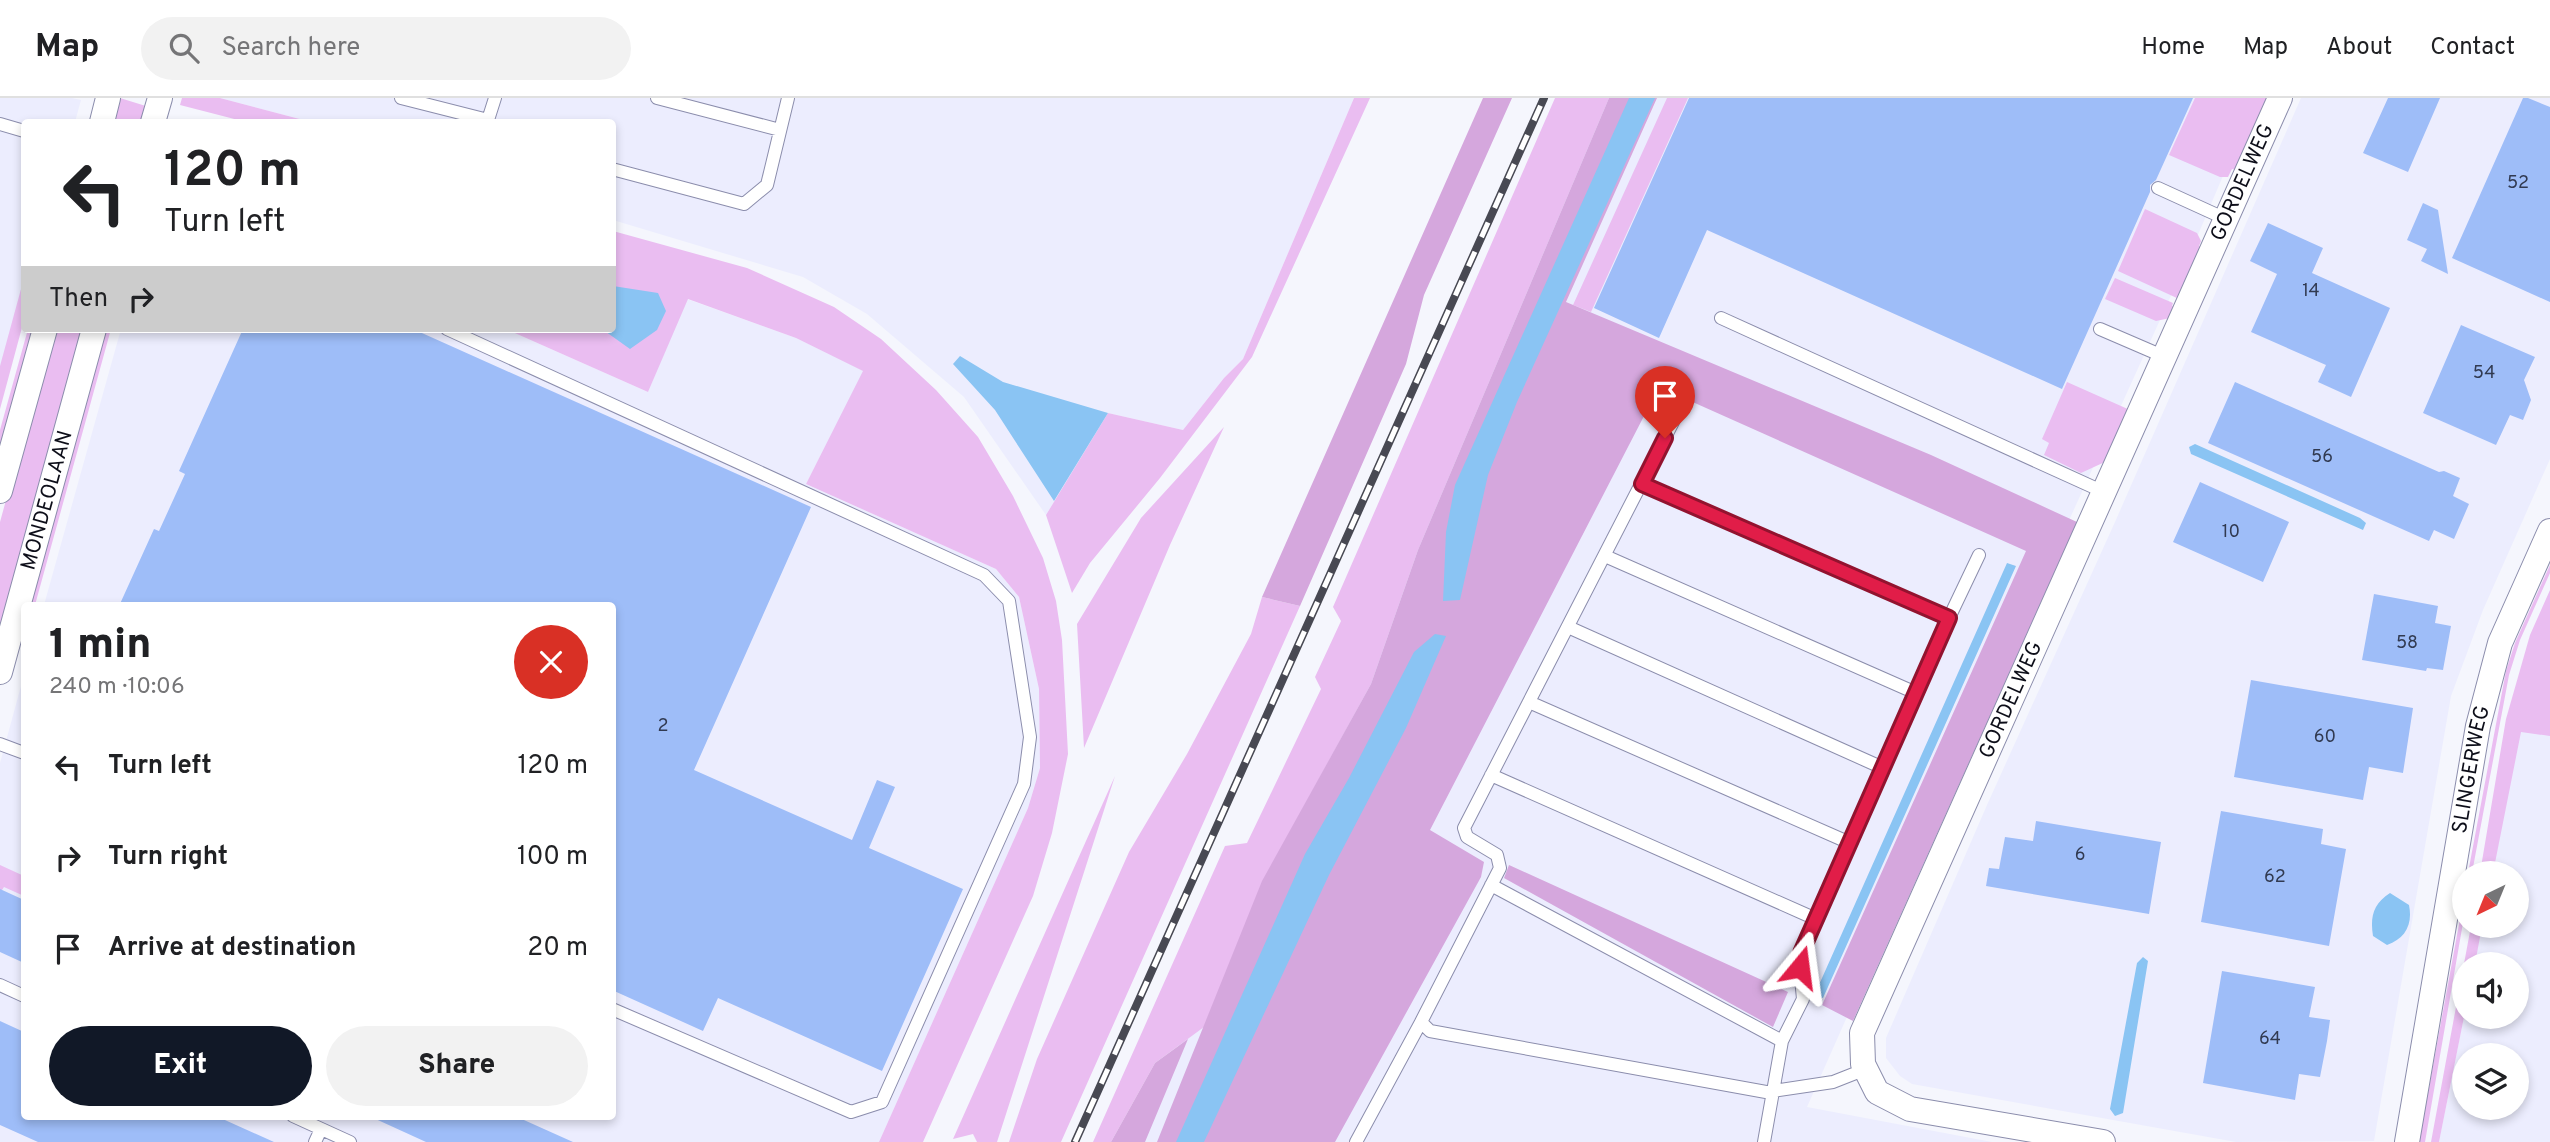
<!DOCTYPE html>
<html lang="en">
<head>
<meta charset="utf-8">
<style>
	body { margin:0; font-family:Overpass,sans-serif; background:#f2f2f2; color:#202124; height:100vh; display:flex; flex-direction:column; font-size:26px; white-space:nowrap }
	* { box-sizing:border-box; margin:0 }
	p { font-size:23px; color:#757577 }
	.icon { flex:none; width:38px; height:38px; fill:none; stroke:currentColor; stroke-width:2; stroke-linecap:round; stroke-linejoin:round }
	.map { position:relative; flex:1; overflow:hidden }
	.side { position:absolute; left:21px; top:504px; width:595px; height:518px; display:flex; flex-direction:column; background:#fff; border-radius:7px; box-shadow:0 4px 10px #0003 }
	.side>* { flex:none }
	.banner { position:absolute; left:21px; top:21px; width:595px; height:214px; border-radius:7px; box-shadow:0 4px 10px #0003; background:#fff; color:#202124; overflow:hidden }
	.needle { width:46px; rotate:223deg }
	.fabs { position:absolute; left:2452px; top:763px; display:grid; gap:14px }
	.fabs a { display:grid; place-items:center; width:77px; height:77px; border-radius:50%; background:#fff; box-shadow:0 4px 10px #0003; font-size:35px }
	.pin { position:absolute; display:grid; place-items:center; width:60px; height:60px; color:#fff; margin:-72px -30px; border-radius:50% 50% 50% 0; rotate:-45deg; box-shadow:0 0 7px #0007 }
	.pin .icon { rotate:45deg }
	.me { position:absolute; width:77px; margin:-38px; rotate:16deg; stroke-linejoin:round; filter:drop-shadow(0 0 5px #0008) }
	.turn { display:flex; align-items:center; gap:24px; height:147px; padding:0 28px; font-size:32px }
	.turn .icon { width:91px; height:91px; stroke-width:2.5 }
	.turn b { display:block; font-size:49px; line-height:60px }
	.then { display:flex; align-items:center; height:66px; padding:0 28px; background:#0003; gap:14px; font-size:26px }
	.round { display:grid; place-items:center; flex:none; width:74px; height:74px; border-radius:37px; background:#f2f2f2 }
	.summary { display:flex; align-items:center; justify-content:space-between; height:119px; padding:0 28px }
	h1 { font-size:42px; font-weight:800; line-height:52px }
	.primary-button { display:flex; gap:14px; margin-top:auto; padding:14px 28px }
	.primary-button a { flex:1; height:80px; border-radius:42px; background:#111827; color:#fff; font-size:28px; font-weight:800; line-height:80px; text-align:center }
	.primary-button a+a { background:#f2f2f2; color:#202124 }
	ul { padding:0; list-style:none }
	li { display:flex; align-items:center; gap:21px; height:91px; padding:0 28px }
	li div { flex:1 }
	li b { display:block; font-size:26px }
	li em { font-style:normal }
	header { display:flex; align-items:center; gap:42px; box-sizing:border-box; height:98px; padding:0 35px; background:#fff; border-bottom:2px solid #e0e0e0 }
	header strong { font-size:33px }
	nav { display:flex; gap:38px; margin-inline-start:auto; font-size:24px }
	.search { width:490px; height:63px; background:#f2f2f2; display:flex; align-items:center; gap:18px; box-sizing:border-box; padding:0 24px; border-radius:38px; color:#757577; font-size:26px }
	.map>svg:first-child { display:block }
	.built { fill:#ecedfe; fill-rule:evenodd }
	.green { fill:#eabdf1 }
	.forest { fill:#d5a7dd }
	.water { fill:#8ac4f3 }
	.building { fill:#9ebdf8 }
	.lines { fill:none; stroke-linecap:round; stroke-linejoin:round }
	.lane-casing { stroke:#8b8dac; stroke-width:14 }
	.street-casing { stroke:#8b8dac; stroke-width:26 }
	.lane { stroke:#fff; stroke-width:12 }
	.street { stroke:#fff; stroke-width:24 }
	.rail-casing { stroke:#484953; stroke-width:8 }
	.rail { stroke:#fff; stroke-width:5; stroke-dasharray:16; stroke-linecap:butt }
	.route-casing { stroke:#92132f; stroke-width:18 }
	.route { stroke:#e11d48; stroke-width:12 }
	.labels { text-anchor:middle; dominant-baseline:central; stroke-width:7; stroke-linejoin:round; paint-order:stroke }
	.number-label { font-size:18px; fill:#313a51 }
	.street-label { font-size:21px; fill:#0d0e19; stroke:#fff }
</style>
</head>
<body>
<header>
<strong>Map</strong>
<div class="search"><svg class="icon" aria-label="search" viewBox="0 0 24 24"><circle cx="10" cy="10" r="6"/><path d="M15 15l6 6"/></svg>Search here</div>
<nav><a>Home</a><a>Map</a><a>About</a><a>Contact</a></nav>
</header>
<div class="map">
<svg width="2550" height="1044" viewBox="0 0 2550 1044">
	<rect width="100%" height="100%" fill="#f5f6fd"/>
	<path class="built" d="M0 0H72L81 2 75 24H24V209L0 298Z
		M220 0H1354L1243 261 1224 280 1183 332 1108 315 1046 417 964 299 867 216 803 179 613 122 612 24H311Z
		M1577 0H2256L2189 158 1987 603 1807 1009 1992 1044H1138Z
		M2301 0H2550V361L2483 512 2451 598 2374 1043 2236 1044 1912 986 1900 978 1886 960V940L1987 707 2115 424Z
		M687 201 796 240 864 273 806 386 996 471 1019 499 1039 591 1040 670 1028 710 879 1044H0V665L24 577V1018H612V508L44 507 121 231H506L648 294Z
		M2550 510V1044H2439L2464 919H2516V866H2472L2479 828H2516V775H2489L2529 557ZM2464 957H2516V1010H2464Z"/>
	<path class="green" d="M120 0 149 9 144 24H109Z
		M182 0H220L311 24H246L180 7Z
		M1354 0H1370L1252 259 1160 380 1090 465 1072 495 1046 417 1108 315 1183 332 1224 280 1243 261Z
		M1555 0H1609L1418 452 1371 586 1263 783 1204 929 1155 965 1111 1044H1093L1225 748 1247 745 1321 591 1315 579 1341 523 1333 509Z
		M1667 0H1688L1591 214 1573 207Z
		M2195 0H2269L2236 72 2232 71 2228 79H2220L2169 57Z
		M2145 111 2197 135 2201 143 2199 148 2203 150 2179 201 2118 173Z
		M613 133 747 170 834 209 881 241 936 292 978 339 1013 398 1043 460 1056 503 1062 542 1068 656 1052 735 1033 798 923 1044H879L1028 710 1040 670 1039 591 1019 499 996 471 806 386 863 273 796 240 688 201 648 294 506 231H612Z
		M24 180V222L0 311V268Z
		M2115 180 2173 205 2172 208 2175 209 2170 220 2156 223 2105 201Z
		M28 231H36L0 361V332Z
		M53 231H87L0 543V424Z
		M103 231H111L35 507 27 508Z
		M2067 284 2130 312 2107 363 2081 375 2044 357 2049 345 2042 341Z
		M1224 329 1170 447 1084 650 1077 526 1141 420Z
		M2550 467V475L2520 542 2509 577 2472 775H2468L2506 573 2515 545Z
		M2550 492V638L2521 634 2493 775H2480L2506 621 2530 537Z
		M1262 499 1300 508 1061 1044H1009L1037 961 1129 754 1187 656 1251 536Z
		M1115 678 997 1044H977L973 1036 953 1041Z
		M0 767 24 778V798L4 789 0 795Z
		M2464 799V819L2425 1044H2419Z
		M2471 828H2482L2475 866H2464V919L2439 1044H2431Z"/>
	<path class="forest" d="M1483 0H1512L1424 197 1406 266 1300 508 1262 499Z
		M1609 0H1657L1566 204 1931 357 2077 424 1853 923 1822 907 2026 453 1659 289 1430 732 1484 764 1481 779 1335 1044H1157L1262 783 1371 586 1418 452Z
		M1509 767 1788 894 1773 929 1504 780Z
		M1188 941 1145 1044H1111L1155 965Z"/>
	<path class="water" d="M1629 0H1655L1517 304 1488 377 1460 502 1443 503 1446 434 1455 387Z
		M613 188 658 195 666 213 657 232 630 251 602 231H612Z
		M960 258 1003 284 1108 315 1054 403 995 312 953 266Z
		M2195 346 2360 420 2366 425 2363 432 2191 356 2189 349Z
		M2007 465 2016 468 1823 900 1814 898Z
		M1435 536 1446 538 1406 630 1329 777 1204 1044H1176L1305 756 1349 680 1414 554Z
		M2390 795 2409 807C2413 827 2405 841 2387 847L2373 838C2370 819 2373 806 2390 795Z
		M2143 859 2148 863 2123 1015 2115 1018 2110 1011 2137 865Z"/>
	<path class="building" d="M1689 0H2193L2156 82 2150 87V94L2062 291 1707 132 1659 240 1594 210Z
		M2388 0H2440L2408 74 2363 55Z
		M2523 0H2528L2550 9V204L2452 160Z
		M2423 105 2438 112 2448 176 2421 163 2427 151 2407 142Z
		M2268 125 2323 150 2312 175 2390 210 2351 299 2318 284 2326 267 2251 234 2277 176 2250 163Z
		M2461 227 2535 259 2524 282 2531 302 2523 322 2510 317 2496 347 2423 315Z
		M243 231H413L811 409 694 672 852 742 877 682 895 689 869 750 963 791 882 973 718 900 703 933 612 892V508H119L154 431 159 433 185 376 179 373Z
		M2235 284 2439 374 2444 373 2460 380 2453 398 2469 406 2454 441 2434 432 2429 443 2208 345Z
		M2200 384 2289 424 2263 484 2173 444Z
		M2374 496 2438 508 2435 525 2451 528 2443 572 2427 570 2426 573 2362 562Z
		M2251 582 2413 610 2403 675 2369 669 2363 702 2234 679Z
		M2221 713 2323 731 2321 746 2346 751 2329 848 2201 824Z
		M2036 723 2161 744 2149 816 1986 788 1989 770 1999 771 2005 739 2033 743Z
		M0 791 24 802V865L0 854Z
		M2222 873 2315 889 2309 919 2330 922 2327 943 2320 979 2299 976 2295 1002 2203 985Z
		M0 923 24 934V1018H216L274 1044H38L0 1027Z
		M369 1018H515L573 1044H426Z"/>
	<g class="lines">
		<defs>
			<path id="lane" d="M401 0 488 22 495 0
				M657 0 780 32
				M0 26 24 33
				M612 71 744 106 767 87 788 0
				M2158 90 2226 121
				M1721 220 2104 394
				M447 231 984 477 1009 503 1030 639 1024 686 882 1004 851 1014 612 911
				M2100 231 2165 259
				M1676 318 1464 730 1467 739 1497 757 1500 770 1421 924 1430 933 1766 994 1833 984 1866 971
				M1642 386 1949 520 1801 855 1800 869 1803 901 1782 943
				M1605 458 1916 595
				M1949 520 1979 457
				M1568 529 1883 670
				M1529 604 1850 745
				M0 646 24 655
				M1491 677 1816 821
				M1491 787 1782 943 1764 1044
				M0 887 24 898
				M293 1018 350 1044
				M315 1044 321 1031
				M1356 1044 1421 924"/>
			<g id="street">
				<path d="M102 24 108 0"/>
				<path d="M153 24 160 0"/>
				<path d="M0 393 45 231"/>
				<path id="s1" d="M0 574 94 231"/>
				<path id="s2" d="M2103 1044 1910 1011 1877 994 1863 966 1862 935 2280 0"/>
				<path id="s3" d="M2407 1044 2478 628 2500 545 2550 433"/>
			</g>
		</defs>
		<use href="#lane" class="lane-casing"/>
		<use href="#street" class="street-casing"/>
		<use href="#lane" class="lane"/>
		<use href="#street" class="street"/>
		<defs>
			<path id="rail" d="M1075 1044 1544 0"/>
		</defs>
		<use href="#rail" class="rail-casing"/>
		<use href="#rail" class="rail"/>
	</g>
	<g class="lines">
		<defs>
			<path id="route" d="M1665 340 1642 386 1949 520 1801 855 1800 869"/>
		</defs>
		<use href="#route" class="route-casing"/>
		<use href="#route" class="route"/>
	</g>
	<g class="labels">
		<g class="number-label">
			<text x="2518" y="85">52</text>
			<text x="2311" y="193">14</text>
			<text x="2484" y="275">54</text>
			<text x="2322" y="359">56</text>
			<text x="2231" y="434">10</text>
			<text x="2407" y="545">58</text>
			<text x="663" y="628">2</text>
			<text x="2325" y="639">60</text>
			<text x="2080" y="757">6</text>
			<text x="2275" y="779">62</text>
			<text x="2270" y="941">64</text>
		</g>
		<g class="street-label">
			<text stroke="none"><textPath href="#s2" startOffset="1227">GORDELWEG</textPath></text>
			<text stroke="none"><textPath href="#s1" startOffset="178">MONDEOLAAN</textPath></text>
			<text stroke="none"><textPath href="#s2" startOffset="660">GORDELWEG</textPath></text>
			<text stroke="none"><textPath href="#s3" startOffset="378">SLINGERWEG</textPath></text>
		</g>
	</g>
</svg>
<div class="fabs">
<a><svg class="needle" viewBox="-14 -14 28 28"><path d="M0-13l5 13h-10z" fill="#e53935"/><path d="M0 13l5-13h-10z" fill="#757577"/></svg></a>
<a><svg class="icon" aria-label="sound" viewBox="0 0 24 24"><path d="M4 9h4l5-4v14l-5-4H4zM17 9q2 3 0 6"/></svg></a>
<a><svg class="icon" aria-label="layers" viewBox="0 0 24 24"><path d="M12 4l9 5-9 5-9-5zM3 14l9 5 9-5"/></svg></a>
</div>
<div class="pin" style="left:1665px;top:340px;background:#d93025"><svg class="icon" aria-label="arrive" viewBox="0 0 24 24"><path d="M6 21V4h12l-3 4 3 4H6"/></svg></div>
<svg class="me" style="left:1800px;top:869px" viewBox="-20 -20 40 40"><path d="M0-17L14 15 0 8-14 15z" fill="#e11d48" stroke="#fff" stroke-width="4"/></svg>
<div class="banner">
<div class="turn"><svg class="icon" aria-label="left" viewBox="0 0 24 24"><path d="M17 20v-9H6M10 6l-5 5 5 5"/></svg><div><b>120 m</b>Turn left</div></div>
<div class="then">Then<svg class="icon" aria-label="right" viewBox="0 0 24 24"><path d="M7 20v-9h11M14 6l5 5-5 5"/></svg></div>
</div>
<section class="side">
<div class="summary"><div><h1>1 min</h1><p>240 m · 10:06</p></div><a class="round" style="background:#d93025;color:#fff"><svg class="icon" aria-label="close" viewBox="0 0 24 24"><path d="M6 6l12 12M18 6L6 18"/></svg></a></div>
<ul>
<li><svg class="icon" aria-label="left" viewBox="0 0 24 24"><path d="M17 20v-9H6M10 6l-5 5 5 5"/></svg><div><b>Turn left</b></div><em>120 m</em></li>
<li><svg class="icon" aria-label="right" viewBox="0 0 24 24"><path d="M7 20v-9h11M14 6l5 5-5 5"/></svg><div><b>Turn right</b></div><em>100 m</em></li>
<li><svg class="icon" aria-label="arrive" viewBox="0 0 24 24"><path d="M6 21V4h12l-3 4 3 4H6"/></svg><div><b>Arrive at destination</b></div><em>20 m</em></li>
</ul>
<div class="primary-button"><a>Exit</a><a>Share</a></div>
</section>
</div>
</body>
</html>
